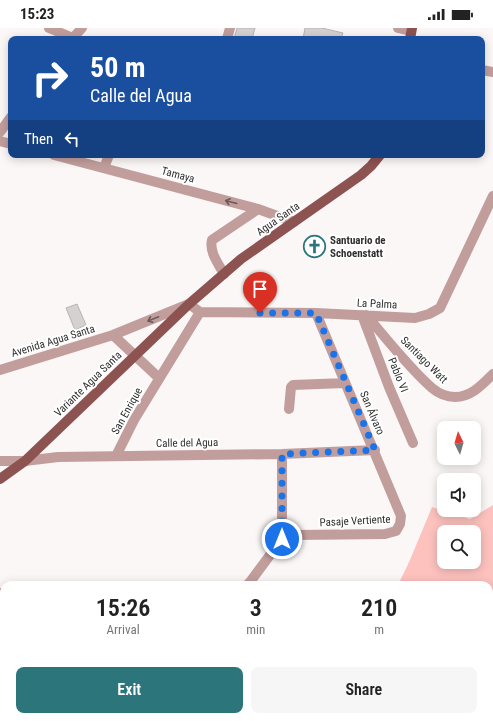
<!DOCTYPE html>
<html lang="en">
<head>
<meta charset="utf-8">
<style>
	body { margin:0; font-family:"Roboto Condensed",sans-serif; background:#f6f6f6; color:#222; height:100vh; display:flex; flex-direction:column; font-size:15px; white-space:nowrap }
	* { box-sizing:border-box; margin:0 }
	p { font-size:13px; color:#767676 }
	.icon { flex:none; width:22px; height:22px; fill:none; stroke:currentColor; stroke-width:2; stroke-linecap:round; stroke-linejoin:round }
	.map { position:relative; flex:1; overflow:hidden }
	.details { position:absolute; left:0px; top:553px; width:493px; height:140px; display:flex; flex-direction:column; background:#fff; border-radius:12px 12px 0 0; box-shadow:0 2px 10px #0003 }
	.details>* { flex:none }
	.banner { position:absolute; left:8px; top:8px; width:477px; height:122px; border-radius:8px; box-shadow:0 2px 10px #0003; background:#1a4fa0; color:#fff; overflow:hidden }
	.needle { width:26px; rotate:355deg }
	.controls { position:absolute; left:437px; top:393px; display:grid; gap:8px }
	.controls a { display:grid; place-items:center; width:44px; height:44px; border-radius:8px; background:#fff; box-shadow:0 2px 10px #0003; font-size:20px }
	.pin { position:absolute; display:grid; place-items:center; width:34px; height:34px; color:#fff; margin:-41px -17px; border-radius:50% 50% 50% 0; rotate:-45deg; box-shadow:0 0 4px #0007 }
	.pin .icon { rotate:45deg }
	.me { position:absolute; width:44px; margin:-22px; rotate:0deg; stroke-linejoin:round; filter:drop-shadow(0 0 3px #0008) }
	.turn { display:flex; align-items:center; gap:14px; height:84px; padding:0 16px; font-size:18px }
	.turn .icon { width:52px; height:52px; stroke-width:2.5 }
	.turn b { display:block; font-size:28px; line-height:34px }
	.then { display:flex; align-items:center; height:38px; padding:0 16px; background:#0003; gap:8px; font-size:15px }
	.eta { display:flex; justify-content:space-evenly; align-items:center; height:68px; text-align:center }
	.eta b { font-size:24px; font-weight:600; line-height:28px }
	.action { display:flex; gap:8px; margin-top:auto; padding:8px 16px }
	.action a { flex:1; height:46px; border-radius:8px; background:#2c757b; color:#fff; font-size:16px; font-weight:600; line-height:46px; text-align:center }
	.action a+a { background:#f6f6f6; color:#222 }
	.status { display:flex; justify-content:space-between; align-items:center; height:28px; padding:0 20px; background:#fff; direction:ltr }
	.status svg { height:11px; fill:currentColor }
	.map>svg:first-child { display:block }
	.green { fill:#fdc2be; fill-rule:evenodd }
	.building { fill:#d5d1d0; stroke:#b7b3b3 }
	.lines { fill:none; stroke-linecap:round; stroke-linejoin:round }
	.minor { stroke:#c19e9c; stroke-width:10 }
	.major { stroke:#8d5351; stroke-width:10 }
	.oneway { stroke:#6a5b5a }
	.route { stroke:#1a73e8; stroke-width:7; stroke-dasharray:0 12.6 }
	.labels { text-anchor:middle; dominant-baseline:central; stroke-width:4; stroke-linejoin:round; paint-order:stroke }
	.street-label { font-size:11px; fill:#302e2e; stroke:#fff }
	.poi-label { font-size:11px; font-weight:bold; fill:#302e2e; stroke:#fff; text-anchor:start }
</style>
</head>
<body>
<div class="status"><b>15:23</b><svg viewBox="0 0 49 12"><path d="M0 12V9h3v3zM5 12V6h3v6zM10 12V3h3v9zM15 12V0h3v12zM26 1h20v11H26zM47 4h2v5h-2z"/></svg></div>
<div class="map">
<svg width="493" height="693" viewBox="0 0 493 693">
	<rect width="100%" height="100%" fill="#fbf7f7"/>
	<path class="green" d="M493 477V693H445L438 689H489V557H398L410 532 432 479 470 491ZM444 504H474V534H444Z"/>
	<path class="building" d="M237 0H255L252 11H234Z
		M305 0H322L343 5 341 11H303Z
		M77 276 86 297 75 302 66 280Z"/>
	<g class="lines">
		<path class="minor" d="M49 0 73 10
			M398 0 411 3
			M72 11 82 0
			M227 11 230 0
			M482 42 493 44
			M0 104 11 89
			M0 113 11 116
			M54 127 258 181 294 194
			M104 140 109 127
			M224 246C218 235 209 224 212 212L258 181
			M362 287 389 359 413 415
			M366 287C386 310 409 340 432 360 438 365 447 369 455 369 471 369 482 357 493 346
			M113 307 159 350
			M0 342 113 307 189 276 200 284 316 285 415 290 429 286 440 280 493 168
			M289 381 291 359 293 357 345 355
			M116 428 134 392 200 284
			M0 433H25L58 429 282 426 375 422
			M282 511 296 507 385 506 396 503 400 496 401 488 316 285
			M247 557 250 554 282 511V426
			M0 565H4
			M0 620 4 623
			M94 689 98 693
			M17 693 21 689"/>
		<path class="major" d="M410 11 412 0
			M0 451 25 433 189 276 241 231 361 147 371 138 380 127"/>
	</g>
	<defs><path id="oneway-shaft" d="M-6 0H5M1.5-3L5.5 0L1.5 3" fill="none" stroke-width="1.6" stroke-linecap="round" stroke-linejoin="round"/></defs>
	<g class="oneway">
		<use href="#oneway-shaft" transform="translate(231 174) rotate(-165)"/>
		<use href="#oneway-shaft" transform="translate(153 291) rotate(158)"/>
	</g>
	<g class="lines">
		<path class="route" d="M260 285H316L375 422 282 426V511"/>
	</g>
	<defs>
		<symbol id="church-ring" viewBox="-11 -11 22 22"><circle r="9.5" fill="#fff" stroke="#2c757b" stroke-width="1.5"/><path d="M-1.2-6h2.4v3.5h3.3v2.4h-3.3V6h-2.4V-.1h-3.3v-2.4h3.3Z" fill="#2c757b"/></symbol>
	</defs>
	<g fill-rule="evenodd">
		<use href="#church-ring" x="302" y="206" width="25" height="25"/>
	</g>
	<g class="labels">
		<g class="street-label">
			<text transform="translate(178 147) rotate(15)">Tamaya</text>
			<text transform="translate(278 191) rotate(-35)">Agua Santa</text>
			<text transform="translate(377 276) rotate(3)">La Palma</text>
			<text transform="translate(53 313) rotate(-17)">Avenida Agua Santa</text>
			<text transform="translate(424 332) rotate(45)">Santiago Watt</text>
			<text transform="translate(398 347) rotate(68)">Pablo VI</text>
			<text transform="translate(88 356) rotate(-44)">Variante Agua Santa</text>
			<text transform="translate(127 383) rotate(-61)">San Enrique</text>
			<text transform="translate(372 385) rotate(67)">San Álvaro</text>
			<text transform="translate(187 415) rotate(-1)">Calle del Agua</text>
			<text transform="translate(355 493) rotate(-3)">Pasaje Vertiente</text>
		</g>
		<g class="poi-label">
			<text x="330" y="212">Santuario de<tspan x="330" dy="13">Schoenstatt</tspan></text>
		</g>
	</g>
</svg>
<div class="controls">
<a><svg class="needle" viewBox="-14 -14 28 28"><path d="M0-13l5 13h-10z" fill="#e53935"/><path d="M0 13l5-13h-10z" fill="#767676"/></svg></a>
<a><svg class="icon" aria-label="sound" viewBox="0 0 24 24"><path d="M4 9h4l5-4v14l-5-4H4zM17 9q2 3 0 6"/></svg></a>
<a><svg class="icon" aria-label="search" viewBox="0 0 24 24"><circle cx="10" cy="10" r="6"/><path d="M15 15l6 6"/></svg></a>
</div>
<div class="pin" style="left:260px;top:285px;background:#d93025"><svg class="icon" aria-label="arrive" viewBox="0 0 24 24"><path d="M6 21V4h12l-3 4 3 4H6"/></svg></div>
<svg class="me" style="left:282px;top:511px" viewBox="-20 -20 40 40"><circle r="17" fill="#1a73e8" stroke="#fff" stroke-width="3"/><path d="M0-11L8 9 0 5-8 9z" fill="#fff"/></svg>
<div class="banner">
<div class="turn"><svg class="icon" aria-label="right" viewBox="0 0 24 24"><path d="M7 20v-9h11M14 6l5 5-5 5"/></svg><div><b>50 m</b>Calle del Agua</div></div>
<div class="then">Then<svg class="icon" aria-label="left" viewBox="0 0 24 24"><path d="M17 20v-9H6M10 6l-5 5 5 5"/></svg></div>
</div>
<section class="details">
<div class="eta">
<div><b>15:26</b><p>Arrival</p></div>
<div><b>3</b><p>min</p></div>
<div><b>210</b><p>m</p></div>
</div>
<div class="action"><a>Exit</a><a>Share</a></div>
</section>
</div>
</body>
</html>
